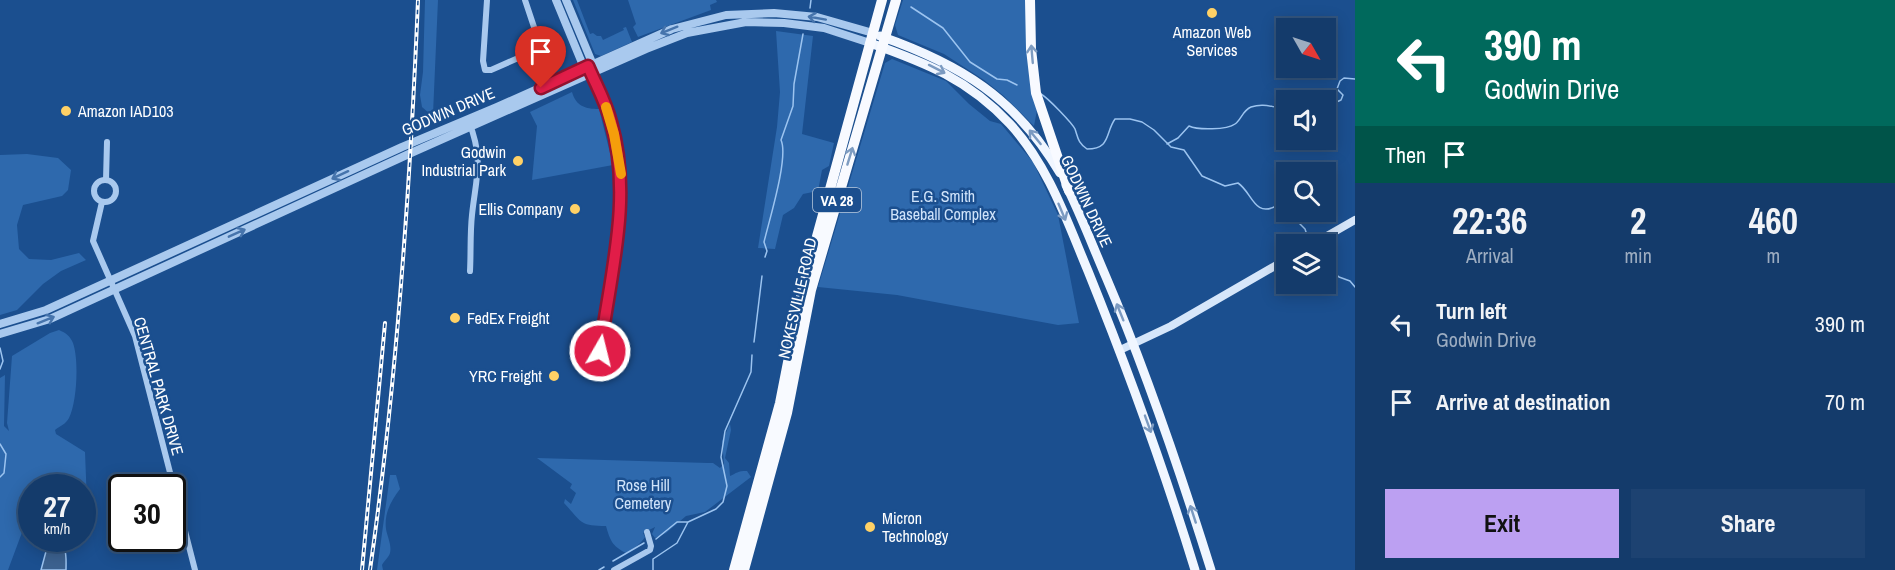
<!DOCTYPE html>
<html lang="en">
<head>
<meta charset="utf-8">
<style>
	body { margin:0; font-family:"Archivo Narrow",sans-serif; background:#1d4271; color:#f1f3f6; height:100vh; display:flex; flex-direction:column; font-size:22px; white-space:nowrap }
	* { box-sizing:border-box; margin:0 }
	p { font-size:20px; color:#9dadc1 }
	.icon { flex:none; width:33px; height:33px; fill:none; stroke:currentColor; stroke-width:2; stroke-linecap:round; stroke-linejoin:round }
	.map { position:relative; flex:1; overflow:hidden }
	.side { display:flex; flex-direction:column; background:#143b6b; width:540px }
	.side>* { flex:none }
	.guide { background:#00695c; color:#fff; overflow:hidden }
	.needle { width:39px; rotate:129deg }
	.controls { position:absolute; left:1276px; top:18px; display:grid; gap:12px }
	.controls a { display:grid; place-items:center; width:60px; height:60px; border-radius:0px; background:#143b6b; box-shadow:0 3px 15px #0003,0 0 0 2px #33557e; font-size:30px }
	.speed { position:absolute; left:18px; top:474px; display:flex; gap:12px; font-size:30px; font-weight:700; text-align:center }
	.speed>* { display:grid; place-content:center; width:78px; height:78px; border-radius:50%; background:#143b6b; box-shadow:0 3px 15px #0003,0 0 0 2px #33557e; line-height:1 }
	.speed small { font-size:15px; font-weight:400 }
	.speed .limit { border:3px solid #111; border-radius:9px; background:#fff; color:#111 }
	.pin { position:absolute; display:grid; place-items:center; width:51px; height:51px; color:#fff; margin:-62px -26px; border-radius:50% 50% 50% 0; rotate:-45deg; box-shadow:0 0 6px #0007 }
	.pin .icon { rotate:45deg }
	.me { position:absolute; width:66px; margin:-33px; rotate:8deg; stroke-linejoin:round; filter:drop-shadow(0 0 4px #0008) }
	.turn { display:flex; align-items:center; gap:21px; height:126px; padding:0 30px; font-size:27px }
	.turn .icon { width:78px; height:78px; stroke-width:2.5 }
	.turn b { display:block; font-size:42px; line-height:51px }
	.then { display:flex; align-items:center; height:57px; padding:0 30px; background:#0003; gap:12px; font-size:22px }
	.eta { display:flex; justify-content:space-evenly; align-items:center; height:102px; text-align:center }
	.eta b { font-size:36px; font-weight:700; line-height:42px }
	.action { display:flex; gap:12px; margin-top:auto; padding:12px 30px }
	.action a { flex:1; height:69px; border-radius:0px; background:#bca0f2; color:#111; font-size:24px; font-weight:700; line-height:69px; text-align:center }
	.action a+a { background:#1d4271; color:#f1f3f6 }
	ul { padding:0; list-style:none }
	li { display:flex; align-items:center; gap:18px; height:78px; padding:0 30px }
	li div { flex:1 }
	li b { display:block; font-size:22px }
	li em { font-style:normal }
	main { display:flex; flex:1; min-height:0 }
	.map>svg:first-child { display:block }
	.green { fill:#2e69ad }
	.water { fill:#3c6290; stroke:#9cc4f0; stroke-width:1.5 }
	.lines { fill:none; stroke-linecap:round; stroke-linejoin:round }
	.stream { stroke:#9cc4f0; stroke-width:1.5 }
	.minor { stroke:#a9c9ee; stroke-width:6 }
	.tertiary { stroke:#a9c9ee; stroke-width:8 }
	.secondary { stroke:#d6e6fa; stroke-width:8 }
	.primary { stroke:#f0f6ff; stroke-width:9 }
	.trunk { stroke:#f8faff; stroke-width:10 }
	.rail-casing { stroke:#fff; stroke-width:4 }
	.rail { stroke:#1b4f8f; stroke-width:1.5; stroke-dasharray:4.5; stroke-linecap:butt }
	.oneway { stroke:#4674ac }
	.oneway2 { stroke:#7e9cc1 }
	.oneway3 { stroke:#7b9ac1 }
	.route-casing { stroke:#92132f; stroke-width:15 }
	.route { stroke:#e11d48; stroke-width:10 }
	.slow { stroke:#f59e0b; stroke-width:10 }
	.poi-dot { fill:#ffd166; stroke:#1b4f8f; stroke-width:2 }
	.labels { text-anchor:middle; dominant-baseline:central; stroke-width:5; stroke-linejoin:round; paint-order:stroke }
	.shield { fill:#1b4f8f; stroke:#bbcadd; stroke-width:1.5 }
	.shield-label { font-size:15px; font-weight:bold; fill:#fff }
	.poi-label { font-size:16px; fill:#fff; stroke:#1b4f8f; text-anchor:start }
	.street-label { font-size:16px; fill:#fff; stroke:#1b4f8f }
	.park-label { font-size:16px; fill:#cfe3fa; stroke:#1b4f8f }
</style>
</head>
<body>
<main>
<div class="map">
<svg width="1355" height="570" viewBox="0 0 1355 570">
	<rect width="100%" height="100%" fill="#1b4f8f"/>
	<path class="green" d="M425 0H438L433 114H430L422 107 420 95 423 72Z
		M573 0H577L590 34 593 33 597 36H601L603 40 624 30 623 28 626 27 632 42 601 56 595 54Z
		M628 0H716L717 2 710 5 711 10 638 37 633 27 636 24Z
		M903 0H1028L1037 110 1034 126 1004 96 984 80 944 54 898 35 895 25Z
		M776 31 813 36 802 134 834 143 829 166 822 170 818 191 803 194 794 208 783 215 775 249 758 248 777 127 780 92Z
		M892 59 946 81 969 104 990 121 1001 124 1033 162 1058 215 1079 323 1058 325 897 295 818 287 885 63Z
		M572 92C576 106 585 109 599 109L613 165 532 180 537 126 530 112Z
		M27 154 58 158 71 170 68 190 62 196 23 205 17 225 19 249 29 259 51 260 79 253 86 260 61 271 43 284 17 310 0 315V155Z
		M59 330C66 333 70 336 73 343 79 360 77 402 69 418 66 424 60 426 55 430L56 434 85 452 88 529 83 526 82 488H32L31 518 27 519 8 570H0V378L5 375 4 426 9 431 7 423 12 356 50 333Z
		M730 424 731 430 725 458 729 463 730 476C737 473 737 471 747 471L751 477 705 512 686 516 666 533 655 538 652 534 655 527 643 533 645 537C640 545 633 549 626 553 612 546 610 540 606 526 579 526 582 522 564 503L565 499 571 504 576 493 570 488 572 484 537 458 708 463H713L720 468 724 464 722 441Z
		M390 475H396L400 489C391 501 384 513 386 529 387 536 392 545 390 553 389 557 384 561 382 565L383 570H377Z"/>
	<path class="water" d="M55 540C68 547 66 556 66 570H41L48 544Z"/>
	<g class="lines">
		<path class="stream" d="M911 7 943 28 970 62 997 79 1007 80 1017 85
			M810 8 811 0
			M1041 94C1048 98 1072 123 1075 129 1078 138 1078 143 1087 149 1111 149 1105 133 1115 119H1130L1142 122 1154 130 1171 147 1184 150 1202 176 1225 186 1238 183C1252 192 1254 218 1276 206L1287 211
			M1326 101 1332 104 1341 100 1343 95 1337 89 1340 81 1344 78 1355 79
			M1167 144 1178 138 1189 126C1197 130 1227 130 1235 124 1241 120 1243 110 1251 107 1266 102 1274 109 1287 108
			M1288 212 1305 229 1307 235
			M765 257 767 251 764 242C769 221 789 157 781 140L793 106 794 84 803 34
			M1326 265 1339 277 1350 281 1355 287
			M754 342 762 276
			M0 348 3 361 0 369
			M0 444 6 454 4 473 0 477
			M656 539 677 522H688
			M613 561 644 543
			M599 570 604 567
			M653 570V559L677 543 688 522 716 509 723 502 727 486 721 457 725 431 751 372 752 355"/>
		<path class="minor" d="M487 0 483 61 485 70H491L541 48 525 0
			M592 74C599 90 606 105 611 121 633 197 611 274 600 351
			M469 122C484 160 476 177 472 215 470 233 471 252 470 271
			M106 180 107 142
			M94 191a11 11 0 1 1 22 0a11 11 0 1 1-22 0Z
			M102 202 93 241 135 336 195 570
			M614 570 650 550 651 546 647 532"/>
		<path class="tertiary" d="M556 0 582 63 589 67
			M566 0 591 60 588 66
			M0 324 46 310 402 147 497 107 672 29 726 15 774 13 817 17 873 33
			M0 334 50 319 411 153 646 49 687 33 746 22 784 23 824 28 870 43"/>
		<path class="secondary" d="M1313 244 1355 220
			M1120 350 1171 326 1287 259"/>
		<path class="primary" d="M880 36C960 64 1016 98 1060 173
			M870 43C926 63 968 79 1010 124 1048 165 1067 221 1088 271 1128 370 1164 469 1195 570
			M1066 185C1081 215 1093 247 1106 277 1147 373 1180 471 1211 570"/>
		<path class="trunk" d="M1030 0 1031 49 1036 93 1069 191
			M734 570 780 403 802 291 882 0
			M744 570 787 413 811 290 896 0"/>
		<defs>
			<path id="rail" d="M362 570 385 323
				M370 570C397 381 410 191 418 0"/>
		</defs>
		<use href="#rail" class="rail-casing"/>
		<use href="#rail" class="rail"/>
	</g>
	<defs><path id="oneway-shaft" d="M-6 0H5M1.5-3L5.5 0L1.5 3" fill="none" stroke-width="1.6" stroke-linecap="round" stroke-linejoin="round" transform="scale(1.5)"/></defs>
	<g class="oneway">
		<use href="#oneway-shaft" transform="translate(817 18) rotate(-170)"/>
		<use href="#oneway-shaft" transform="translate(669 30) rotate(158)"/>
		<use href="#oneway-shaft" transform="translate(340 175) rotate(155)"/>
		<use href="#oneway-shaft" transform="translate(237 233) rotate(-24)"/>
		<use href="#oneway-shaft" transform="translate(46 320) rotate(-22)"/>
	</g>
	<g class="oneway2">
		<use href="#oneway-shaft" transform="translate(1032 54) rotate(-95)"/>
		<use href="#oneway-shaft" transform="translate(850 156) rotate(-73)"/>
	</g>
	<g class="oneway3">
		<use href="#oneway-shaft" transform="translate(937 69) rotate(27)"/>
		<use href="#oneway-shaft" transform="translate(1035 137) rotate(-129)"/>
		<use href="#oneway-shaft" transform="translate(1062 212) rotate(67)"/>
		<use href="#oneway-shaft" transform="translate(1120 312) rotate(-112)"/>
		<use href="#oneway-shaft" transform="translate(1148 424) rotate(70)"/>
		<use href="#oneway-shaft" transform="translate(1193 514) rotate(-108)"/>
	</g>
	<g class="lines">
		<defs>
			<path id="route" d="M541 88 588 66C596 85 606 102 611 122 633 198 610 275 600 351"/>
		</defs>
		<use href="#route" class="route-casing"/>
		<use href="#route" class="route"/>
		<path class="slow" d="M606 107 614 134 621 174"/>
	</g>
	<g class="poi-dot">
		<circle cx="1212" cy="13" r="6"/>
		<circle cx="66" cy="111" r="6"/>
		<circle cx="518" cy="161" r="6"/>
		<circle cx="575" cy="209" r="6"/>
		<circle cx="455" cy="318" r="6"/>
		<circle cx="554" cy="376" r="6"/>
		<circle cx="870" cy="527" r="6"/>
	</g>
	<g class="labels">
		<rect class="shield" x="813" y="188" width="48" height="24" rx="4.5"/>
		<g class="shield-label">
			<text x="837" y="200">VA 28</text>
		</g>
		<g class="poi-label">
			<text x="1212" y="32" text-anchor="middle">Amazon Web<tspan x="1212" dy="18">Services</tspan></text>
			<text x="78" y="111">Amazon IAD103</text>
			<text x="506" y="152" text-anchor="end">Godwin<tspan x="506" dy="18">Industrial Park</tspan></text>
			<text x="563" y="209" text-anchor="end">Ellis Company</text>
			<text x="467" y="318">FedEx Freight</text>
			<text x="542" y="376" text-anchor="end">YRC Freight</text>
			<text x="882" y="518">Micron<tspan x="882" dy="18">Technology</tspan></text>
		</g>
		<g class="street-label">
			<text transform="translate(448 111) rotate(-23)">GODWIN DRIVE</text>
			<text transform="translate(1087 201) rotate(65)">GODWIN DRIVE</text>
			<text transform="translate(797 298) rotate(-77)">NOKESVILLE ROAD</text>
			<text transform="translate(159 386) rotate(74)">CENTRAL PARK DRIVE</text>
		</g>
		<g class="park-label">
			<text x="943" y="196">E.G. Smith<tspan x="943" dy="18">Baseball Complex</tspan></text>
			<text x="643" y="485">Rose Hill<tspan x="643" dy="18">Cemetery</tspan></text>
		</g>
	</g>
</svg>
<div class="controls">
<a><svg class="needle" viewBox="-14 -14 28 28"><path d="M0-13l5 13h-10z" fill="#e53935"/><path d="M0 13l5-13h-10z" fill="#9dadc1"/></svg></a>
<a><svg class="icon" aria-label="sound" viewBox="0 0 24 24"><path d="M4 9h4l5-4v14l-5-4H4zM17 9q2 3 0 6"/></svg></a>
<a><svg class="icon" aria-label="search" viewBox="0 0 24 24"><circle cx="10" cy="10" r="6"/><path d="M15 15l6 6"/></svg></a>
<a><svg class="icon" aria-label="layers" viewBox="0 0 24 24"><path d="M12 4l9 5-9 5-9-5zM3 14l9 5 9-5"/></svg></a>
</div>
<div class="speed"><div>27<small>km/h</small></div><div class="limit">30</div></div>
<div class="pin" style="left:541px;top:88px;background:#d93025"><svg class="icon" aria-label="arrive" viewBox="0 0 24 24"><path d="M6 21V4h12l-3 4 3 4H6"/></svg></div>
<svg class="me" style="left:600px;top:351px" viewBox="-20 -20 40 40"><circle r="17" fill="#e11d48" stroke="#fff" stroke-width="3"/><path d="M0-11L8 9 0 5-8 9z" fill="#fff"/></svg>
</div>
<section class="side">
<div class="guide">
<div class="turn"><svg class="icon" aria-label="left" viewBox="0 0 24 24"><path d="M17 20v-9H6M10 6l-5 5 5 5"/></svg><div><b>390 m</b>Godwin Drive</div></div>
<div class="then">Then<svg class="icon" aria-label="arrive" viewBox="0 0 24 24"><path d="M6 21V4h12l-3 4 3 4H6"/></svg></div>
</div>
<div class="eta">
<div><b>22:36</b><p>Arrival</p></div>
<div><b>2</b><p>min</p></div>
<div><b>460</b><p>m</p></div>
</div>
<ul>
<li><svg class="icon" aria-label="left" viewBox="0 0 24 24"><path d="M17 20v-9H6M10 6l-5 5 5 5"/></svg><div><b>Turn left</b><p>Godwin Drive</p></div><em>390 m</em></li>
<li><svg class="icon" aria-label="arrive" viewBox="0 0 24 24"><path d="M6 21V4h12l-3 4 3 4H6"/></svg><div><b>Arrive at destination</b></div><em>70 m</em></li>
</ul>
<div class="action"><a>Exit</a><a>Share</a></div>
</section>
</main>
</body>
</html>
